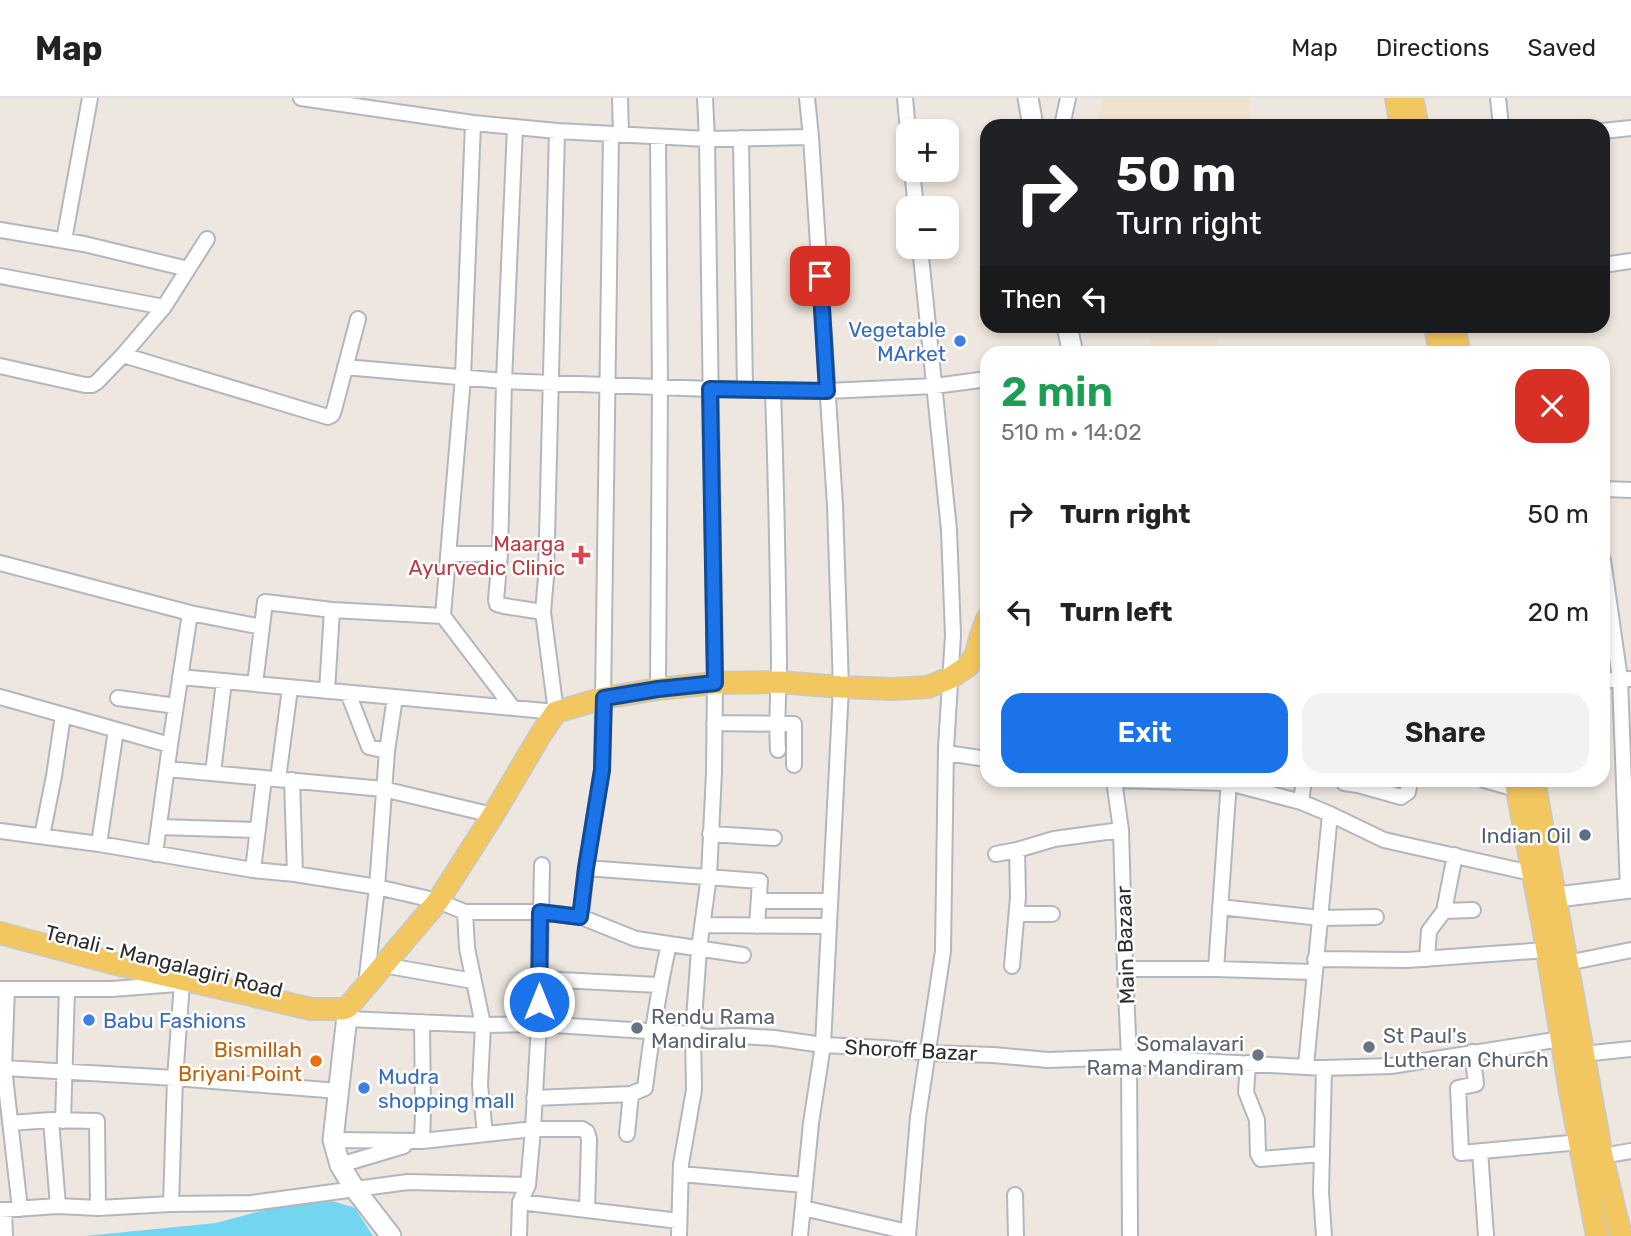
<!DOCTYPE html>
<html lang="en">
<head>
<meta charset="utf-8">
<style>
	body { margin:0; font-family:Rubik,sans-serif; background:#f2f2f2; color:#222; height:100vh; display:flex; flex-direction:column; font-size:26px; white-space:nowrap }
	* { box-sizing:border-box; margin:0 }
	p { font-size:23px; color:#767676 }
	.icon { flex:none; width:38px; height:38px; fill:none; stroke:currentColor; stroke-width:2; stroke-linecap:round; stroke-linejoin:round }
	.map { position:relative; flex:1; overflow:hidden }
	.sheet { position:absolute; left:980px; top:248px; width:630px; height:441px; display:flex; flex-direction:column; background:#fff; border-radius:21px; box-shadow:0 4px 10px #0003 }
	.sheet>* { flex:none }
	.hud { position:absolute; left:980px; top:21px; width:630px; height:214px; border-radius:21px; box-shadow:0 4px 10px #0003; background:#202124; color:#fff; overflow:hidden }
	.fabs { position:absolute; left:896px; top:21px; display:grid; gap:14px }
	.fabs a { display:grid; place-items:center; width:63px; height:63px; border-radius:14px; background:#fff; box-shadow:0 4px 10px #0003; font-size:35px }
	.pin { position:absolute; display:grid; place-items:center; width:60px; height:60px; color:#fff; margin:-30px; border-radius:14px; box-shadow:0 4px 10px #0006 }
	.me { position:absolute; width:77px; margin:-38px; rotate:0deg; stroke-linejoin:round; filter:drop-shadow(0 0 5px #0008) }
	.turn { display:flex; align-items:center; gap:24px; height:147px; padding:0 21px; font-size:32px }
	.turn .icon { width:91px; height:91px; stroke-width:2.5 }
	.turn b { display:block; font-size:49px; line-height:60px }
	.then { display:flex; align-items:center; height:66px; padding:0 21px; background:#0003; gap:14px; font-size:26px }
	.round { display:grid; place-items:center; flex:none; width:74px; height:74px; border-radius:21px; background:#f2f2f2 }
	.summary { display:flex; align-items:center; justify-content:space-between; height:119px; padding:0 21px }
	h1 { font-size:42px; font-weight:600; line-height:52px; color:#1e9e55 }
	.cta { display:flex; gap:14px; margin-top:auto; padding:14px 21px }
	.cta a { flex:1; height:80px; border-radius:21px; background:#1a73e8; color:#fff; font-size:28px; font-weight:600; line-height:80px; text-align:center }
	.cta a+a { background:#f2f2f2; color:#222 }
	ul { padding:0; list-style:none }
	li { display:flex; align-items:center; gap:21px; height:98px; padding:0 21px }
	li div { flex:1 }
	li b { display:block; font-size:26px }
	li em { font-style:normal }
	header { display:flex; align-items:center; gap:42px; box-sizing:border-box; height:98px; padding:0 35px; background:#fff; border-bottom:2px solid #e0e0e0 }
	header strong { font-size:33px }
	nav { display:flex; gap:38px; margin-inline-start:auto; font-size:24px }
	.map>svg:first-child { display:block }
	.education { fill:#efe3cf }
	.water { fill:#72d6f0 }
	.lines { fill:none; stroke-linecap:round; stroke-linejoin:round }
	.street-casing { stroke:#b3b6c0; stroke-width:18 }
	.secondary-casing { stroke:#b3b6c0; stroke-width:23 }
	.primary-casing { stroke:#c8c8c8; stroke-width:24 }
	.street { stroke:#fff; stroke-width:14 }
	.secondary { stroke:#fff; stroke-width:19 }
	.primary { stroke:#f2c760; stroke-width:21 }
	.route-casing { stroke:#114b97; stroke-width:18 }
	.route { stroke:#1a73e8; stroke-width:12 }
	.shop-dot { fill:#3f7fe0; stroke:#fff; stroke-width:2.5 }
	.health-dot { fill:#e0444e; stroke:#fff; stroke-width:2.5 }
	.service-dot { fill:#5c6f8a; stroke:#fff; stroke-width:2.5 }
	.worship-dot { fill:#6b7280; stroke:#fff; stroke-width:2.5 }
	.food-dot { fill:#e8710a; stroke:#fff; stroke-width:2.5 }
	.labels { text-anchor:middle; dominant-baseline:central; stroke-width:5; stroke-linejoin:round; paint-order:stroke }
	.shop-label { font-size:21px; fill:#366cbe; stroke:#fff; text-anchor:start }
	.health-label { font-size:21px; fill:#be3a42; stroke:#fff; text-anchor:end }
	.service-label { font-size:21px; fill:#4e5e75; stroke:#fff; text-anchor:end }
	.street-label { font-size:21px; fill:#2d2d2d; stroke:#fff }
	.worship-label { font-size:21px; fill:#5b616d; stroke:#fff; text-anchor:start }
	.food-label { font-size:21px; fill:#c56008; stroke:#fff; text-anchor:end }
</style>
</head>
<body>
<header>
<strong>Map</strong>
<nav><a>Map</a><a>Directions</a><a>Saved</a></nav>
</header>
<div class="map">
<svg width="1631" height="1138" viewBox="0 0 1631 1138">
	<rect width="100%" height="100%" fill="#eee7df"/>
	<path class="education" d="M1103 0H1249L1250 28H1097Z
		M1218 240V255H1152L1151 241Z"/>
	<path class="water" d="M329 1102 355 1110 373 1138H85L216 1125 264 1112Z"/>
	<g class="lines">
		<defs>
			<path id="street" d="M301 0 473 25 557 33 707 41 811 39
				M620 0 621 37
				M905 0 908 33
				M1498 0 1501 28
				M1062 28 1068 0
				M515 29 504 283 500 456 496 502 497 506 504 508 543 514
				M1603 33 1631 30
				M658 39 660 289 658 591
				M741 40 745 292
				M912 72 916 110
				M0 132 84 146 188 171
				M64 142 90 0
				M1603 167 1631 163
				M0 178 164 209
				M123 257 328 319 332 317 334 312 358 221
				M0 268 85 287H92L97 284 123 257 164 209 207 141
				M345 269 504 283 710 291 827 293 935 288 987 281
				M773 292C776 382 778 471 779 561 779 591 776 621 778 652
				M1603 391 1631 392
				M448 456H500
				M1603 462 1620 581 1628 791
				M0 465 190 515 262 529
				M443 518 463 279 473 25
				M180 579 556 614 543 514 546 479 557 33
				M1603 582 1631 581
				M255 586 265 504 332 512 443 518 513 610
				M327 593 332 512
				M348 595 369 649 387 653
				M0 599 170 647
				M118 600 176 608
				M714 625 794 626V667
				M946 655 987 661
				M167 671 383 691 493 717
				M213 675 224 583
				M278 681 290 590
				M292 682 295 776
				M1114 682 1121 732 1125 871 1129 959 1130 1138
				M1114 682 1229 685 1301 704 1330 716 1384 742 1540 777
				M1229 682 1216 871 1314 874
				M1484 682 1516 691
				M1344 685 1358 687 1401 699 1408 694 1410 682
				M1301 704 1304 682
				M159 729 258 732
				M0 733 99 746 253 772 295 776 377 789 438 803 465 814H540L581 819 586 770 760 783 757 828
				M710 736 774 740
				M42 738 54 678 63 617
				M99 746 116 632
				M155 756 170 647 190 515
				M996 756 1017 752 1054 741 1121 732
				M586 770 602 672 611 36
				M253 772 264 680
				M759 803H830
				M1220 809 1320 820 1376 819
				M1444 813 1473 812
				M465 814 467 850 483 927 480 987 485 1036
				M1017 816H1052
				M581 819 636 841 743 857
				M702 827 829 828
				M1315 861 1407 862 1547 852
				M1427 861 1429 833 1444 813 1455 757
				M1567 865 1631 852
				M383 867 473 883
				M1012 868 1018 799 1017 752
				M1125 871H1216
				M539 881 659 887
				M366 887 377 789 387 653 395 599
				M0 891H112L177 886
				M7 891 4 970 20 1111
				M348 921 483 927 539 926 693 936 708 939 741 938 774 940 823 947 884 950 928 955 993 957 1048 962 1129 959 1324 970 1391 968 1561 941
				M1472 954 1476 986 1458 990 1461 1055 1580 1044
				M1583 956 1631 951
				M1248 965 1246 994 1257 1022 1258 1056 1261 1061 1321 1056
				M1306 968 1330 716
				M4 970 175 980 339 993
				M1324 970 1321 1094 1324 1138
				M534 1000 631 996 645 990C651 942 658 894 669 846
				M51 1022 58 1108
				M63 1023 67 891
				M10 1025 51 1022 97 1023 98 1110
				M627 1036 631 996
				M333 1042 422 1043 533 1031H582L587 1034 589 1041 587 1112
				M422 1043 423 1014 422 924
				M1480 1053 1486 1138
				M1602 1058 1631 1053
				M340 1067 404 1048
				M681 1076 805 1087
				M1015 1097 1016 1138
				M520 1104 528 1087 533 1031 539 926 542 767
				M171 1106 175 980 182 885
				M803 1110 908 1134
				M0 1112 58 1108 98 1110 171 1106 251 1105 408 1084 528 1087
				M4 1112 5 1138
				M519 1138 520 1104 679 1123
				M679 1138 681 1066 694 992 693 936 699 851 709 778 714 674 715 585 707 41 705 0
				M800 1138 811 1025 823 947 841 589 835 407 811 39 807 0
				M908 1138 918 1019 943 853 946 650 953 537 949 432 920 149"/>
			<path id="secondary" d="M1028 0 1033 28
				M1067 228 1073 256
				M1542 801 1631 790
				M348 909 333 1042 340 1067 354 1090 391 1138"/>
			<path id="primary" d="M1396 0 1401 28
				M1412 0 1418 28
				M1435 228 1440 256
				M1454 228 1460 256
				M1515 682 1544 834 1570 994 1597 1138
				M1534 682 1602 1058 1621 1138
				M0 835 112 865 311 911H343L348 909 438 803 493 717 541 636 556 614 604 600 658 591 715 585 779 584 841 589 893 591 928 589 950 580 968 568 976 556 980 540 987 521"/>
		</defs>
		<use href="#street" class="street-casing"/>
		<use href="#secondary" class="secondary-casing"/>
		<use href="#primary" class="primary-casing"/>
		<use href="#street" class="street"/>
		<use href="#secondary" class="secondary"/>
		<use href="#primary" class="primary"/>
	</g>
	<g class="lines">
		<defs>
			<path id="route" d="M539 904 540 814 580 819 586 770 602 672 604 600 658 591 715 585 710 291 827 293 820 178"/>
		</defs>
		<use href="#route" class="route-casing"/>
		<use href="#route" class="route"/>
	</g>
	<g class="shop-dot">
		<circle cx="960" cy="243" r="7"/>
		<circle cx="89" cy="922" r="7"/>
		<circle cx="364" cy="990" r="7"/>
	</g>
	<path class="health-dot" d="M577.5 446.5h7v7h7v7h-7v7h-7v-7h-7v-7h7z"/>
	<circle class="service-dot" cx="1585" cy="737" r="7"/>
	<g class="worship-dot">
		<circle cx="637" cy="930" r="7"/>
		<circle cx="1369" cy="949" r="7"/>
		<circle cx="1258" cy="957" r="7"/>
	</g>
	<circle class="food-dot" cx="316" cy="963" r="7"/>
	<g class="labels">
		<g class="shop-label">
			<text x="946" y="231" text-anchor="end">Vegetable<tspan x="946" dy="24">MArket</tspan></text>
			<text x="103" y="922">Babu Fashions</text>
			<text x="378" y="978">Mudra<tspan x="378" dy="24">shopping mall</tspan></text>
		</g>
		<g class="health-label">
			<text x="565" y="445">Maarga<tspan x="565" dy="24">Ayurvedic Clinic</tspan></text>
		</g>
		<g class="service-label">
			<text x="1571" y="737">Indian Oil</text>
		</g>
		<g class="street-label">
			<text transform="translate(1125 847) rotate(-92)">Main Bazaar</text>
			<text transform="translate(164 863) rotate(14)">Tenali - Mangalagiri Road</text>
			<text transform="translate(911 952) rotate(3)">Shoroff Bazar</text>
		</g>
		<g class="worship-label">
			<text x="651" y="918">Rendu Rama<tspan x="651" dy="24">Mandiralu</tspan></text>
			<text x="1383" y="937">St Paul's<tspan x="1383" dy="24">Lutheran Church</tspan></text>
			<text x="1244" y="945" text-anchor="end">Somalavari<tspan x="1244" dy="24">Rama Mandiram</tspan></text>
		</g>
		<g class="food-label">
			<text x="302" y="951">Bismillah<tspan x="302" dy="24">Briyani Point</tspan></text>
		</g>
	</g>
</svg>
<div class="fabs">
<a>+</a>
<a>−</a>
</div>
<div class="pin" style="left:820px;top:178px;background:#d93025"><svg class="icon" aria-label="arrive" viewBox="0 0 24 24"><path d="M6 21V4h12l-3 4 3 4H6"/></svg></div>
<svg class="me" style="left:539px;top:904px" viewBox="-20 -20 40 40"><circle r="17" fill="#1a73e8" stroke="#fff" stroke-width="3"/><path d="M0-11L8 9 0 5-8 9z" fill="#fff"/></svg>
<div class="hud">
<div class="turn"><svg class="icon" aria-label="right" viewBox="0 0 24 24"><path d="M7 20v-9h11M14 6l5 5-5 5"/></svg><div><b>50 m</b>Turn right</div></div>
<div class="then">Then<svg class="icon" aria-label="left" viewBox="0 0 24 24"><path d="M17 20v-9H6M10 6l-5 5 5 5"/></svg></div>
</div>
<section class="sheet">
<div class="summary"><div><h1>2 min</h1><p>510 m · 14:02</p></div><a class="round" style="background:#d93025;color:#fff"><svg class="icon" aria-label="close" viewBox="0 0 24 24"><path d="M6 6l12 12M18 6L6 18"/></svg></a></div>
<ul>
<li><svg class="icon" aria-label="right" viewBox="0 0 24 24"><path d="M7 20v-9h11M14 6l5 5-5 5"/></svg><div><b>Turn right</b></div><em>50 m</em></li>
<li><svg class="icon" aria-label="left" viewBox="0 0 24 24"><path d="M17 20v-9H6M10 6l-5 5 5 5"/></svg><div><b>Turn left</b></div><em>20 m</em></li>
</ul>
<div class="cta"><a>Exit</a><a>Share</a></div>
</section>
</div>
</body>
</html>
